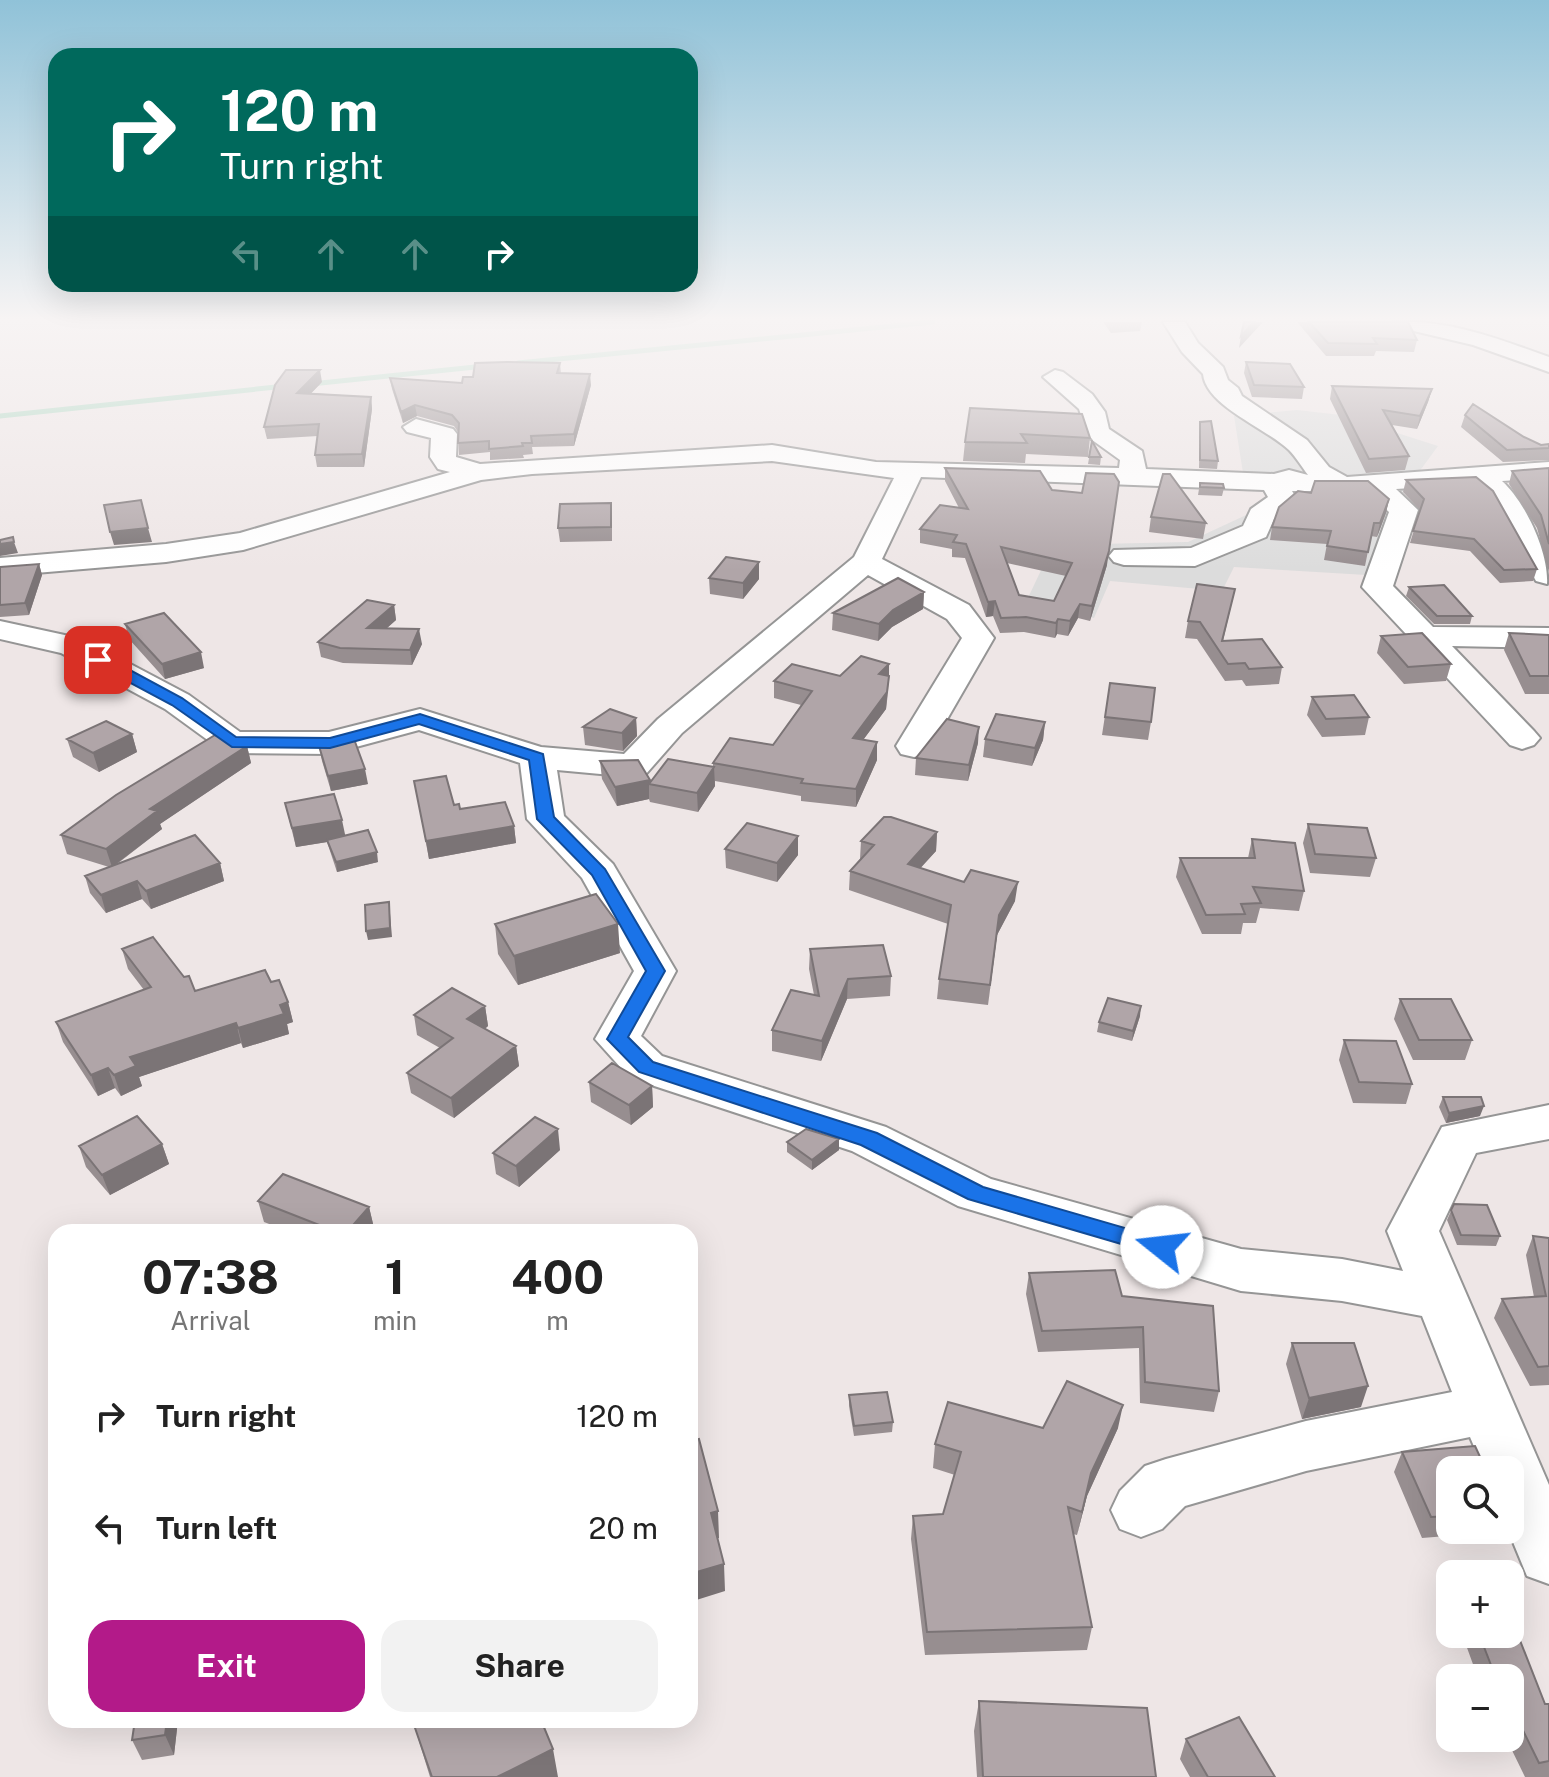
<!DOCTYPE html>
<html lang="en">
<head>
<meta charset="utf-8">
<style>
	body { margin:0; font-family:"Public Sans",sans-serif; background:#f2f2f2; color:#222; height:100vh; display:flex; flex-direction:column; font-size:30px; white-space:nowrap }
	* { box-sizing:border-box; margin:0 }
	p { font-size:26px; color:#767676 }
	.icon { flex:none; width:44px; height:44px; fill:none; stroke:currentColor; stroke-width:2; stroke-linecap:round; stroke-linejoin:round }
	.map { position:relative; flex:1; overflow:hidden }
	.details { position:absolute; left:48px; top:1224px; width:650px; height:504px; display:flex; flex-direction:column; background:#fff; border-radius:24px; box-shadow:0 8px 32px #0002 }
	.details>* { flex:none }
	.hud { position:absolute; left:48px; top:48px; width:650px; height:244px; border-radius:24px; box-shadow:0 8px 32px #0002; background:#00695c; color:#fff; overflow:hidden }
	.buttons { position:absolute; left:1436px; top:1456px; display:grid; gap:16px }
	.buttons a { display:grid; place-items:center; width:88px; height:88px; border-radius:16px; background:#fff; box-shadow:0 8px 32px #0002; font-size:40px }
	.pin { position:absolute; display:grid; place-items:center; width:68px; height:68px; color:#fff; margin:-34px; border-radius:16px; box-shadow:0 4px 12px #0006 }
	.me { position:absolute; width:88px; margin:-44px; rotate:286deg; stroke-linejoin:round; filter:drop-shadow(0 0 6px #0008) }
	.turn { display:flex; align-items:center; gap:28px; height:168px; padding:0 40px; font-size:36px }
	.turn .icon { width:104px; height:104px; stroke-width:2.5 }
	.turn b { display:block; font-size:56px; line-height:68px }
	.lanes { display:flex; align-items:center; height:76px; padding:0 40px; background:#0003; justify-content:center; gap:40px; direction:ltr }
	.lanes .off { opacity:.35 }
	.eta { display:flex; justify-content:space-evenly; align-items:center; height:136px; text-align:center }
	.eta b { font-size:48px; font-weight:700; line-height:56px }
	.action { display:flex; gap:16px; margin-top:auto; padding:16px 40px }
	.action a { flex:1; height:92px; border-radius:24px; background:#b31a89; color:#fff; font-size:32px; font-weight:700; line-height:92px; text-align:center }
	.action a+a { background:#f2f2f2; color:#222 }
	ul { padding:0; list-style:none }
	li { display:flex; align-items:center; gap:24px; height:112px; padding:0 40px }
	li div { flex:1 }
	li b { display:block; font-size:30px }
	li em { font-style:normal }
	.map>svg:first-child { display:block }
	.residential { fill:#dcdcdc }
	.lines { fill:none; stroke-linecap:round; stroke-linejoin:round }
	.stream { stroke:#acd6c1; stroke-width:5 }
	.minor-casing { stroke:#959595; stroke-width:4 }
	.minor { fill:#fff; fill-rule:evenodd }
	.wall { fill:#978e90; fill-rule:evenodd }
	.shaded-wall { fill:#7b7476 }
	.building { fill:#b0a5a8; stroke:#7b7476; stroke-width:2; fill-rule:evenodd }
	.route { fill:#1a73e8; stroke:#114b97; stroke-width:2 }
</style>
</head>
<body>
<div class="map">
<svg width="1549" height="1777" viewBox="0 0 1549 1777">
	<rect width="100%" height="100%" fill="#eee6e6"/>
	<path class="residential" d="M1297 410 1341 415 1438 446 1397 502 1383 576 1234 567 1222 591 1110 581 1094 618 1026 602 1053 545 1188 542 1285 497 1243 473 1234 416Z"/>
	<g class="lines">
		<path class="stream" d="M518 363 933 322
			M311 384 485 366
			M0 416 286 386"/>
		<defs>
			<path id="minor" d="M1163 322H1185L1198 343 1223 367 1228 380 1238 388 1242 396 1307 440 1329 467 1347 477 1549 462V478L1502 481C1526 503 1549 553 1547 584L1536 581 1492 501 1473 484 1396 489 1418 510 1393 586 1433 627 1549 628V648L1452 646 1534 731 1540 738 1534 745 1522 749 1510 745 1362 587 1389 512 1366 491H1292L1297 499 1274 519 1266 537 1195 566 1124 565 1114 562 1109 556 1114 550 1191 548 1243 526 1251 509 1268 497 1264 490 921 477 882 559 969 605 994 638 927 754 914 757 901 754 896 746 962 638 947 619 868 575 682 733 646 774 633 777 557 770 564 816 613 864 676 971 641 1036 662 1056 886 1127 991 1179 1241 1249 1342 1259 1403 1271 1387 1231 1442 1127 1549 1105V1139L1476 1153 1439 1231 1549 1485V1584L1527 1576 1508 1530 1510 1470H1484L1470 1437 1306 1471 1185 1506 1162 1529 1141 1537 1120 1529 1111 1510 1120 1491 1145 1466 1166 1459 1306 1421 1452 1392 1422 1316 1342 1301 1241 1291 958 1206 852 1151 630 1078 595 1039 634 971 582 878 527 819 520 763 419 730 330 754 232 753 220 749 165 709 61 653 0 639V621L83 639 189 695 240 732H329L420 709 541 747 624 754 658 719 854 557 894 478 772 461 532 474 481 480 243 550 166 562 0 576V558L166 544 240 533 450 472 438 469 430 457 431 438 407 432 403 427 416 419 453 429 457 434 456 457 480 464 772 445 876 462 1119 468 1120 460 1088 437 1079 409 1043 377 1055 370 1063 372 1092 394 1105 412 1109 429 1142 451 1146 469 1274 474 1289 470 1308 475C1302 467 1296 457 1289 450 1266 428 1206 406 1203 374L1182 352Z
				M1394 322C1448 319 1499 339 1549 357V372L1473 345 1397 327Z"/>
		</defs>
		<use href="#minor" class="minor-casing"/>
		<use href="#minor" class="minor"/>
	</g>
	<path class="wall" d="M1103 322H1142L1140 331 1111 333Z
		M1297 322H1408L1417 340 1414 352 1376 351 1374 356H1326Z
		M1246 362 1304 387 1302 399 1252 397 1244 373Z
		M560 363 561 374 591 385 574 446 532 447 533 454 523 455 524 458 490 460V452L459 455 458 432 454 426 417 416 403 423 392 389 390 378 462 383 473 377Z
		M322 382 311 393 371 397 372 409 364 467H317L315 455 318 436 267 439 264 427Z
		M1332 386 1432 389 1428 402 1417 429 1392 425 1409 456 1405 470 1366 473 1330 399Z
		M970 408 1090 438 1088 457 1026 454 1025 463 963 461 965 442Z
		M1465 415 1524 437 1541 445 1549 444V460L1503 462 1461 427Z
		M1200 422 1218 461 1217 469 1199 468Z
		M1092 441 1101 457 1100 465 1088 464Z
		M945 468 1052 490 1107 565 1090 621 1078 618 1068 636 1057 634 1055 638 1024 632 1000 633 993 616 986 617 965 558 952 557V549L920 543V529L959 508 945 481ZM1007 563 1066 576 1054 601 1019 595Z
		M1549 468V572L1537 528 1509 484 1512 471Z
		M1406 480 1537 569 1533 581 1500 583 1470 551 1410 543 1420 510 1403 492Z
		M1200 483 1224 488 1222 496 1198 495Z
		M1389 499 1386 513 1377 537 1371 536 1365 566 1324 560 1327 544 1270 540 1272 527Z
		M612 517V541L560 542 558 528Z
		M1151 517 1206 523 1203 539 1149 532Z
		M39 564 42 575 29 615 0 617V567Z
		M709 578 759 579 743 599 710 594Z
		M1409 587 1472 616 1470 624H1434L1406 596Z
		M1235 589 1223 641 1282 667 1279 684 1246 686 1242 680 1225 681 1197 639 1185 638 1188 621Z
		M924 592 923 609 892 627 878 641 832 630 833 613Z
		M394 605 396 620 387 628 422 644 412 665 343 663 321 657 318 642Z
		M125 624 204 668 165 679 129 639Z
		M1509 633 1549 635V694H1525L1504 650Z
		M1381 636 1451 664 1446 681 1404 684 1377 653Z
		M889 664 888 693 886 709 863 740 877 742V760L856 807 801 801V796L715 781V786L698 812 650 802 649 799 617 806 602 779 600 761 650 781 713 767V763L773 745 801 705 774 698V681L840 676Z
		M1110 683 1151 722 1148 740 1102 735Z
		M1312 697 1369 717 1365 735 1322 737 1307 715Z
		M636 718 637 736 623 751 585 745 583 727Z
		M1045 722 1043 740 1032 766 983 757 985 739Z
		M132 734 137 752 99 772 73 757 67 739Z
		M978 743 968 781 915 775 916 758Z
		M247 746 251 763 160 824 162 829 117 864 220 863 224 881 151 909 142 899 106 913 90 893 85 876 109 867 67 854 61 835Z
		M319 746 368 784 331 791 322 761Z
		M414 781 460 809 514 826 516 843 429 859Z
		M285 803 345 836 378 862 337 872 327 842 296 847Z
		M1308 824 1376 858 1370 877 1310 873 1303 843Z
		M937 832 936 851 920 868 1015 901 997 935 988 1005 937 999 939 979 948 924 849 890 850 871 860 859 861 841Z
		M798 836V855L777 882 726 868 725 849Z
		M1252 839 1304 891 1299 911 1260 908 1256 923H1243L1241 934H1202L1176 877 1180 858H1248Z
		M495 924 620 953 518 985 498 954Z
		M122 949 195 991 271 982 288 1002 293 1022 287 1024 289 1034 243 1048 241 1043 139 1077 142 1086 121 1096 115 1088 98 1096 63 1042 56 1022 144 990 128 969Z
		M810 949 891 976 890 996 847 999 821 1061 772 1051V1030L814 995 809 969Z
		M1400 999 1472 1040 1465 1060H1413L1394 1019Z
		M485 1006 488 1026 485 1029 516 1046 519 1066 454 1118 411 1093 407 1073 440 1048 417 1035 414 1015Z
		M1140 1016 1132 1041 1097 1032 1099 1022Z
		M1344 1040 1412 1084 1406 1104 1353 1103 1339 1060Z
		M589 1082 652 1086 653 1107 631 1125 591 1102Z
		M1443 1097 1480 1116 1446 1123 1439 1107Z
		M839 1139V1150L812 1170 787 1152V1142Z
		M162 1144 169 1164 110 1195 86 1167 79 1146Z
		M560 1150 519 1187 496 1174 493 1153Z
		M258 1201 369 1207 374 1228 370 1232H290L264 1222Z
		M1454 1204 1500 1236 1496 1246 1457 1245 1447 1220Z
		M1533 1236 1549 1238V1385L1530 1386 1494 1318 1502 1299 1534 1297 1526 1255Z
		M1029 1273 1122 1296 1219 1391 1214 1412 1140 1403 1139 1348 1038 1352 1026 1294Z
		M1292 1343 1361 1407 1302 1419 1286 1364Z
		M849 1395 893 1422 892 1432 854 1436 849 1406Z
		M1043 1428H1118L1087 1496 1077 1535 1073 1534 1092 1627 1087 1650 925 1655 911 1539 913 1516 943 1514 955 1475 933 1468 935 1444Z
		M1402 1452 1450 1470V1530H1498L1497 1532 1422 1538 1394 1472Z
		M1462 1634H1510L1545 1704H1549V1777H1525L1506 1738H1510V1678H1478Z
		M979 1701 1156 1777H977L974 1731Z
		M178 1720 174 1755 142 1760 132 1740Z
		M414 1725 558 1777H430Z
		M1186 1739 1275 1777H1190L1180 1759Z"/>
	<path class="shaded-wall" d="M1254 322H1263L1239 348 1241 336Z
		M320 370 322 382 300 405 297 393Z
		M590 374 591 385 574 446V434Z
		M1432 389 1428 402 1417 429 1420 416Z
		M371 397 372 409 364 467 362 454Z
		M415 405 417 416 403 423 401 412Z
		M1119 482 1107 565 1090 621 1092 606Z
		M1389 499 1386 513 1377 537 1380 523Z
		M148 528 152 542 114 545 110 532Z
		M14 542 18 553 0 556V544Z
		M759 562V579L743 599V583Z
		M39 564 42 575 29 615 25 603Z
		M924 592 923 609 892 627 878 641 879 624 893 610Z
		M995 601 993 616 986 617 988 602Z
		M1080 604 1078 618 1068 636 1070 621Z
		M394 605 396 620 370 643 367 628Z
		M1058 619 1057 634 1055 638 1056 623Z
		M419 629 422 644 412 665 410 650Z
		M201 652 204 668 165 679 162 664Z
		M889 664V680L879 674Z
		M889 676 886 709 852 755 853 738Z
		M636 718 637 736 623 751 622 733Z
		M1045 722 1043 740 1032 766 1035 748Z
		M979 727 978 743 968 781 969 765Z
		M132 734 137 752 99 772 93 753Z
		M877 742V760L856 807V789Z
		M247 746 251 763 160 824 162 829 112 867 106 849 150 809Z
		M714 767 715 786 698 812 697 793Z
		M365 769 368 784 331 791 328 776Z
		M650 780 649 784V799L617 806 615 787Z
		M342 820 346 839 296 847 292 828Z
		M514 826 516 843 429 859 426 841Z
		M937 832 936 851 907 883 908 864Z
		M798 836V855L777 882V863Z
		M377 852 378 862 337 872 336 862Z
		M220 863 224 881 151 909 146 891Z
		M137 881 142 899 106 913 101 895Z
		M1018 882 1015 901 997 935 988 1005 999 915Z
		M389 902 392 937 368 940 366 931Z
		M618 924 620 953 518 985 514 956Z
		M848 979 847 999 821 1061 822 1041Z
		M288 1002 293 1022 287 1024 289 1034 243 1048 238 1028 280 1005Z
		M485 1006 488 1026 470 1040 467 1019Z
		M1141 1006 1140 1016 1132 1041 1133 1031Z
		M236 1023 241 1043 139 1077 142 1086 121 1096 114 1075 130 1057Z
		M516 1046 519 1066 454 1118 451 1098Z
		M108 1068 115 1088 98 1096 91 1075Z
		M652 1086 653 1107 631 1125 629 1105Z
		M1484 1106 1480 1116 1446 1123 1449 1113Z
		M558 1129 560 1150 519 1187 516 1166Z
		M839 1139V1150L812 1170V1160Z
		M162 1144 169 1164 110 1195 102 1175Z
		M369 1207 374 1228 370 1232H347Z
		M1368 1386 1361 1407 1302 1419 1309 1398Z
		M1123 1405 1118 1428 1087 1496 1077 1535 1091 1473Z
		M718 1511 719 1538 712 1540 711 1513Z
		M724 1564 725 1591 690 1602V1574Z
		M167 1720H178L174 1755 165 1735Z
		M553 1749 558 1777H497Z"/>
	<path class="building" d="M1244 322H1254L1241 336Z
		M1309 322H1408L1417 340 1373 338 1377 344 1328 343Z
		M507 362 560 363 557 373 590 374 574 434 531 436 532 443H522L523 446 489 449V441L458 443 459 423 452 415 415 405 401 412 390 378 462 383 463 377H473L475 363Z
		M1246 362 1290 364 1304 387 1254 385Z
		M286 370H320L297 393 371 397 362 454 315 455 319 424 264 427 275 385Z
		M1332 386 1432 389 1420 416 1383 410 1409 456 1369 459Z
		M1473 404 1524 437 1541 445 1549 444V448L1507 450 1465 415Z
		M970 408 1082 414 1090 438 1021 434 1027 443 965 442Z
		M1211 421 1218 461 1200 460V422Z
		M1092 441 1101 457H1089Z
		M945 468 1040 471 1052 490 1082 493 1086 473 1114 474 1119 482 1109 551 1092 606 1080 604 1070 621 1058 619 1056 623 1026 617 1001 618 995 601 988 602 966 544 953 542 957 535 920 529 940 505 968 509ZM1001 547 1072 563 1054 601 1019 595Z
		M1549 468V544L1541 515 1512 471Z
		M1163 474H1170L1206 523 1151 517Z
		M1476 477 1493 491 1537 569 1504 570 1474 539 1413 531 1424 499 1406 480Z
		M1315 481H1368L1389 499 1380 523H1374L1368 552 1327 546 1331 531 1272 527 1279 507 1298 491 1311 493Z
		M1200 483 1223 484 1224 488 1200 487Z
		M141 500 148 528 110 532 104 505Z
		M611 503V527L558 528 560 504Z
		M13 537 14 542 0 544V540Z
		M726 557 759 562 743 583 709 578Z
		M39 564 25 603 0 605V567Z
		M898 578 924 592 893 610 879 624 833 613Z
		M1197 584 1235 589 1222 641 1262 639 1282 667 1249 669 1245 663 1228 664 1200 622 1188 621Z
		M1444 585 1472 616H1437L1409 587Z
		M367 600 394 605 367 628 419 629 410 650 340 648 318 642Z
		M164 613 201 652 162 664 125 624Z
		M1422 633 1451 664 1408 667 1381 636Z
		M1509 633 1549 635V676H1530Z
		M861 656 889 664 879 674 889 676 887 692 853 738 877 742 856 789 801 783 803 779 713 763 730 738 773 745 812 691 774 681 792 664 840 676Z
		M1110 683 1155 688 1151 722 1105 717Z
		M1354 695 1369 717 1326 719 1312 697Z
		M610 709 636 718 622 733 583 727Z
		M996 714 1045 722 1035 748 985 739Z
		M947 719 979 727 969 765 916 758Z
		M106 721 132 734 93 753 67 739Z
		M215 735 247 746 150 809 157 811 106 849 61 835 116 795Z
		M354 739 365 769 328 776 319 746Z
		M668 759 714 767 697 793 649 784Z
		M638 760 650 780 615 787 600 761Z
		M446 776 454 805 459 804 460 809 505 802 514 826 426 841 414 781Z
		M334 794 342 820 292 828 285 803Z
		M884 817H891L937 832 908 864 964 882 971 870 1018 882 999 915 990 985 939 979 951 905 850 871 874 845 861 841Z
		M747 823 798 836 777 863 725 849Z
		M1308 824 1367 828 1376 858 1315 854Z
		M368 830 377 852 336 862 327 840Z
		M195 835 220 863 146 891 137 881 101 895 85 876Z
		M1252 839 1295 843 1304 891 1253 887 1261 903 1241 904 1245 914 1206 915 1180 858H1255Z
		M596 894 618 924 514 956 495 924Z
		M389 902 390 928 366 931 365 905Z
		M153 937 184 977 189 976 195 991 265 970 271 982 279 980 288 1002 280 1005 284 1014 238 1028 236 1023 130 1057 136 1066 114 1075 108 1068 91 1075 56 1022 151 987 122 949Z
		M883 945 891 976 848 979 822 1041 772 1030 791 990 819 996 810 949Z
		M452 988 485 1006 467 1019 516 1046 451 1098 407 1073 453 1038 414 1015Z
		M1108 998 1141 1006 1133 1031 1099 1022Z
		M1400 999H1451L1472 1040H1419Z
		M1344 1040 1396 1041 1412 1084 1359 1082Z
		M612 1063 652 1086 629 1105 589 1082Z
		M1443 1097H1481L1484 1106 1449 1113Z
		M137 1116 162 1144 102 1175 79 1146Z
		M535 1117 558 1129 516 1166 493 1153Z
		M806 1129 839 1139 812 1160 787 1142Z
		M283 1174 369 1207 347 1232H337L258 1201Z
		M1454 1204 1487 1205 1500 1236 1461 1235 1451 1210Z
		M1533 1236 1549 1238V1366L1538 1367 1502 1299 1546 1296Z
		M1115 1270 1122 1296 1213 1306 1219 1391 1145 1382 1143 1327 1042 1331 1029 1273Z
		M1292 1343H1354L1368 1386 1309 1398Z
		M1067 1381 1123 1405 1091 1473 1082 1512 1068 1507 1092 1627 927 1632 913 1516 943 1514 961 1452 935 1444 948 1402 1043 1428Z
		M887 1392 893 1422 854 1426 849 1395Z
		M699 1439 718 1511 711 1513 724 1564 690 1574V1441Z
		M1475 1446 1481 1459H1490L1495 1470H1450V1516L1431 1517 1402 1452Z
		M1510 1615 1545 1704H1549V1761L1539 1763 1510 1704V1678H1496L1479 1634H1510Z
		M979 1701 1147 1708 1156 1777H983Z
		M1239 1717 1275 1777H1208L1186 1739Z
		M135 1720H167L165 1735 132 1740Z
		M424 1720H541L553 1749 497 1777H432L414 1725Z"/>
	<linearGradient id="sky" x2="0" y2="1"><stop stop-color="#90c2d8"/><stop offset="0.56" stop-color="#f7f4f4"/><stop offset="1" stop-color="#f7f4f4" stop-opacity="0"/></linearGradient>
	<rect width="1549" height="570" fill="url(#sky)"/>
	<path class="route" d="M93 656H104L182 698 236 737 330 738 420 714 543 754 554 817 605 869 665 971 628 1037 653 1062 877 1133 983 1187 1170 1241 1174 1247 1170 1254 1162 1256 968 1199 861 1145 639 1072 607 1039 646 971 592 875 537 819 529 760 419 724 330 748 232 747 172 705 93 663Z"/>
</svg>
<div class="buttons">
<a><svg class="icon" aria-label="search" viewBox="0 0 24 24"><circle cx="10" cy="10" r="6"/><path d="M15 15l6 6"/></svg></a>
<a>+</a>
<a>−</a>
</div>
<div class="pin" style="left:98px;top:660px;background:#d93025"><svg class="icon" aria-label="arrive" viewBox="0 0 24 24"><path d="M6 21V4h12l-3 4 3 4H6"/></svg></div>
<svg class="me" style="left:1162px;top:1247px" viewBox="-20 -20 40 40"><circle r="19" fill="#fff"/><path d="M0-13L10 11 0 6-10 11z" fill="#1a73e8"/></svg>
<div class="hud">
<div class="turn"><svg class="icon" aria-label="right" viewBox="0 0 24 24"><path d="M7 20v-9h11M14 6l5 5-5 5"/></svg><div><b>120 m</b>Turn right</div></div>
<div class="lanes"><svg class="icon off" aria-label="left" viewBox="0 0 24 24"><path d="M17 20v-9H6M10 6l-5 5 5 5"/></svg><svg class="icon off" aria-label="ahead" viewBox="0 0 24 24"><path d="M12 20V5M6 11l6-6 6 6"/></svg><svg class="icon off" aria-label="ahead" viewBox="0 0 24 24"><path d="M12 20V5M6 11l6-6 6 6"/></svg><svg class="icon" aria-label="right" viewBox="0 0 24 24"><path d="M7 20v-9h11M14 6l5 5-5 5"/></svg></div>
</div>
<section class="details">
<div class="eta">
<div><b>07:38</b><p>Arrival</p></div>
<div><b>1</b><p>min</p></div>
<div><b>400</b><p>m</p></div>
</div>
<ul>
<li><svg class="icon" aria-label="right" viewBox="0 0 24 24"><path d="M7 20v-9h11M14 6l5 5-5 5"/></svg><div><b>Turn right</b></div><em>120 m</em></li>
<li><svg class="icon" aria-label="left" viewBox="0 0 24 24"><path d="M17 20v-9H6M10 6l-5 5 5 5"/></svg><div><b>Turn left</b></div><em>20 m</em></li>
</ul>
<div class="action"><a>Exit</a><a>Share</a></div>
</section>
</div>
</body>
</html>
